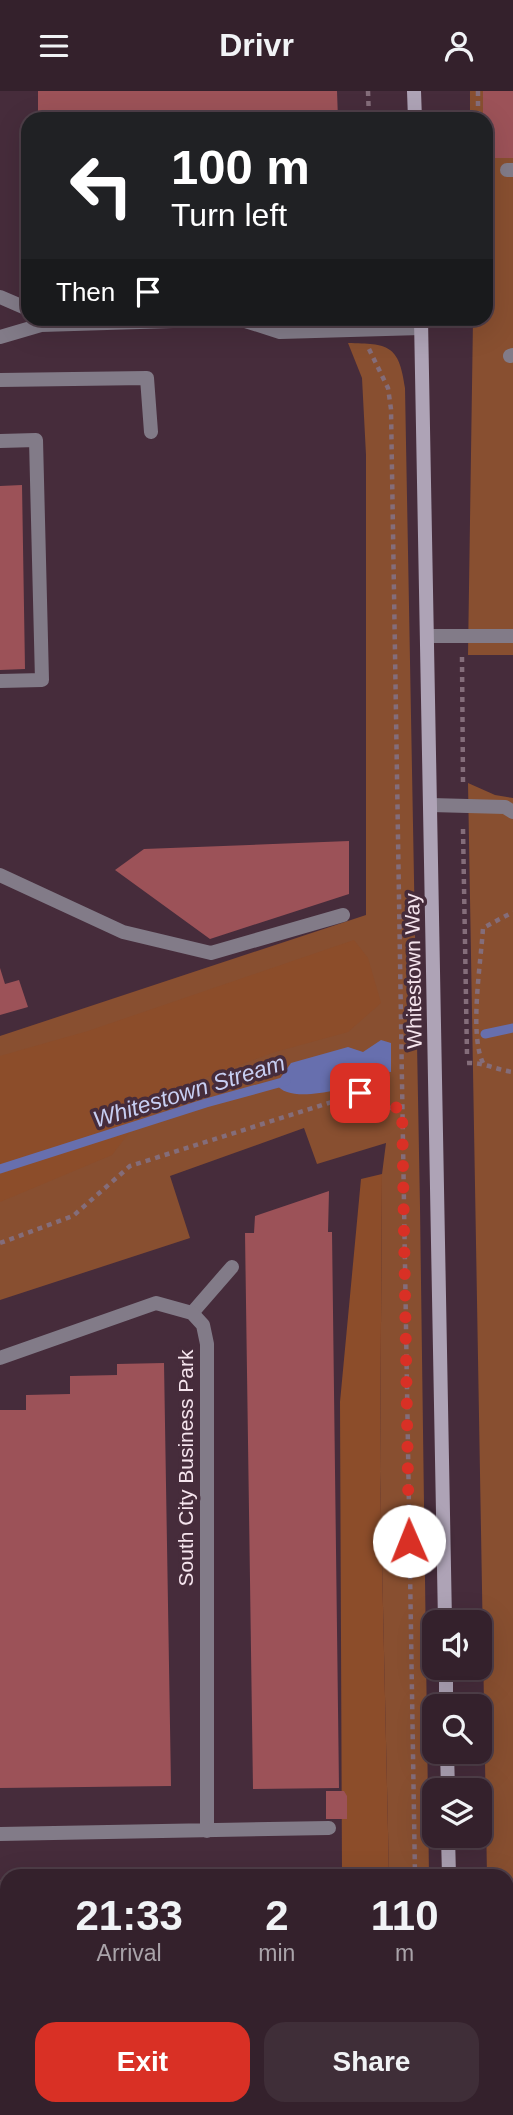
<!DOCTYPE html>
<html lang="en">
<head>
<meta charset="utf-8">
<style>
	body { margin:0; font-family:Helvetica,sans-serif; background:#3f2e38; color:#f1f3f6; height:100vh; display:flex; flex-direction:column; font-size:26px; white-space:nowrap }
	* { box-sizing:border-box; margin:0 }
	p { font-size:23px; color:#a9a3a9 }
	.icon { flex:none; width:38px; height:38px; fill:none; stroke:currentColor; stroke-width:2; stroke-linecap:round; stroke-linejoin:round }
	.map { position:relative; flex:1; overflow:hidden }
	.details { position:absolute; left:0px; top:1778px; width:514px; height:247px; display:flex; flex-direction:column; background:#34212c; border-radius:21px 21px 0 0; box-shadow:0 7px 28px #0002,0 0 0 2px #4e3e48 }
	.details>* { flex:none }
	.guide { position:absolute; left:21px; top:21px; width:472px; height:214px; border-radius:21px; box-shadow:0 7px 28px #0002,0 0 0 2px #4e3e48; background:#202124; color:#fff; overflow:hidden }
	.fabs { position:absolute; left:422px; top:1519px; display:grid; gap:14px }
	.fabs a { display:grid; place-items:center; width:70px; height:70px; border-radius:14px; background:#34212c; box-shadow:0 7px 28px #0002,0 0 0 2px #4e3e48; font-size:35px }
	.pin { position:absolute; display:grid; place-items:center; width:60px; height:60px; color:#fff; margin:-30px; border-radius:14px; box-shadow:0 4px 10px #0006 }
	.me { position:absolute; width:77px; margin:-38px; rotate:359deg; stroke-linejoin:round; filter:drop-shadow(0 0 5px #0008) }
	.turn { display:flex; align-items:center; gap:24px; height:147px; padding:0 35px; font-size:32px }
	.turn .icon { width:91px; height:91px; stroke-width:2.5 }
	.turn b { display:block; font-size:49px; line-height:60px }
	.then { display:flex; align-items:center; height:66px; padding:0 35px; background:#0003; gap:14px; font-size:26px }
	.eta { display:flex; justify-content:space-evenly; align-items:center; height:119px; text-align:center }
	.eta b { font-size:42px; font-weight:700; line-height:49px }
	.cta { display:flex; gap:14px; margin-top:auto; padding:14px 35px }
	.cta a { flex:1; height:80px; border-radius:21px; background:#d93025; color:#fff; font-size:28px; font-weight:700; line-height:80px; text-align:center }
	.cta a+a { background:#3f2e38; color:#f1f3f6 }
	header { display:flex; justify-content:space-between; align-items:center; height:91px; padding:0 35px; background:#34212c; font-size:32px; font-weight:700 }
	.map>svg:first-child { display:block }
	.green { fill:#884f30 }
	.forest { fill:#8c4d2a }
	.water { fill:#676fae }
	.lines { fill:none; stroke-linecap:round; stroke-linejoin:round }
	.stream { stroke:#676fae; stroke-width:9 }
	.building { fill:#9c5258 }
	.path { stroke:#846d7a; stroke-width:4.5; stroke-dasharray:5 5; stroke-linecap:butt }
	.lane { stroke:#827b88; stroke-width:14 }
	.street { stroke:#827b88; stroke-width:14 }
	.secondary { stroke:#aea3b6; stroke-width:14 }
	.route { stroke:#d93025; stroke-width:12; stroke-dasharray:0 21.6 }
	.labels { text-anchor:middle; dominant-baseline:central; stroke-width:7; stroke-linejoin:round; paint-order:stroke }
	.street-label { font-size:21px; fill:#f5e4ed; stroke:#462c3b }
	.water-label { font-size:23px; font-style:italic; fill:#c7cef2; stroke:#462c3b }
</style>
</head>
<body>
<header><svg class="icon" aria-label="menu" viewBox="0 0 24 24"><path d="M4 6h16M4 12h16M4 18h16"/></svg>Drivr<svg class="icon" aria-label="person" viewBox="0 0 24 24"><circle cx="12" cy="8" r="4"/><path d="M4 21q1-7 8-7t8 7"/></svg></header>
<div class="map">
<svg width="513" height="2024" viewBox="0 0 513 2024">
	<rect width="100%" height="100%" fill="#462c3b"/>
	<path class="green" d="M470 0H513V564H468L473 228H486V28H470Z
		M348 252C388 253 399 253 405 297L420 1116 429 1785H389L380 1381 382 1083 386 1052 317 1073 304 1037 170 1085 190 1147 0 1209V945L366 824V364L362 287Z
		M468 692 495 704 513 707V2024H490V2018H508V1785H487Z"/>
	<path class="forest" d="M354 849 368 867 381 912 348 941 275 961 158 1004 112 1064 0 1111V965L88 940Z
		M382 1083 380 1381 389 1785H342L340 1311 361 1088Z
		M343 2018H394V2024H343Z"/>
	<path class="water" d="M381 949 391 952V981L369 980 363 993C342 997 290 1014 276 993L291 972 348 956 363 961Z"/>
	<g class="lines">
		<path class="stream" d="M485 943 513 937
			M0 1078 206 1012 286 990"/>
	</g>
	<path class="building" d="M38 0H337L338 28H38Z
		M483 0H513V67H486V28H483Z
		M22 394 25 578 0 579V395Z
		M349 750V803L210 848 115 779 144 758Z
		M0 877 5 893 19 889 28 916 0 924Z
		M329 1100 328 1141H332L339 1697 253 1698 245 1142H254L255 1125Z
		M164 1272 171 1695 0 1697V1319H26V1304L70 1303V1285L117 1284V1273Z
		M326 1700H344L347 1705V1728H326Z
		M0 1789H7V1892H0Z
		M7 2018H216L217 2024H7Z"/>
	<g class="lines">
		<path class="path" d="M368 0 369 28
			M478 0V28
			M369 258 388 297 391 318 415 1785
			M462 566 463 692
			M463 738 467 963
			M467 972C484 971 496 979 513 981
			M483 972C469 943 481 871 483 837L513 821
			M0 1152 73 1125 130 1075 360 1002 375 1018 402 1016
			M508 1879 513 1874
			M419 2018V2024"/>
		<path class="lane" d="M507 79H513
			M0 206 28 218
			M0 246 41 234 239 228 280 241 421 237
			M510 265 513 264
			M0 350 36 349 42 589 0 590
			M428 545H513
			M0 784 123 841 211 862 343 824
			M192 1222 232 1176
			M319 2018V2024"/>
		<path class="street" d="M0 289 147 287 151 341
			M431 714 505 716 513 721
			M0 1267 156 1212 192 1222 203 1234 207 1253V1740
			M0 1743 329 1737"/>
		<path class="secondary" d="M414 0 415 28
			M421 228 445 1531
			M446 1577V1615
			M447 1661 448 1699
			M448 1745 449 1785
			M453 2018V2024"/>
	</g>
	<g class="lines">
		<path class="route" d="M360 1002 375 1018 402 1016 409 1450"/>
	</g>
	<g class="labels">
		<g class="street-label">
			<text transform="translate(413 880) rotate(-91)">Whitestown Way</text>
			<text transform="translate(185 1377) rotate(-90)">South City Business Park</text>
		</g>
		<g class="water-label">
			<text transform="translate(189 1000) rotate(-17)">Whitestown Stream</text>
		</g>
	</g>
</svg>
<div class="fabs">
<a><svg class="icon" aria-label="sound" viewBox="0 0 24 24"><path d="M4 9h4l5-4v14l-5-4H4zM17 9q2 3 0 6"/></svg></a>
<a><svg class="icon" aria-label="search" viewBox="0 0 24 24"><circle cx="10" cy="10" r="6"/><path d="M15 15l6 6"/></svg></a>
<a><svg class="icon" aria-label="layers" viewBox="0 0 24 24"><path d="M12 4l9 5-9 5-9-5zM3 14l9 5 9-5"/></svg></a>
</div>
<div class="pin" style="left:360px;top:1002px;background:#d93025"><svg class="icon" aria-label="arrive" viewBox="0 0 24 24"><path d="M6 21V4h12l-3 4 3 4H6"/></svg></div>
<svg class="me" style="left:409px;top:1450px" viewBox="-20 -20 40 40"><circle r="19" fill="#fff"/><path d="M0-13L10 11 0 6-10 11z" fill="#d93025"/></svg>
<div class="guide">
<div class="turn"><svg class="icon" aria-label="left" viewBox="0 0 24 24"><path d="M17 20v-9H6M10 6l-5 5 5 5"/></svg><div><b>100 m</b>Turn left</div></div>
<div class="then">Then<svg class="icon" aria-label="arrive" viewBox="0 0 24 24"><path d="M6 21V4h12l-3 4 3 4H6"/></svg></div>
</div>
<section class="details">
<div class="eta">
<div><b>21:33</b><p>Arrival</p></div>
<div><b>2</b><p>min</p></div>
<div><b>110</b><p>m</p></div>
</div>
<div class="cta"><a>Exit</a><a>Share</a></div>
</section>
</div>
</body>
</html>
